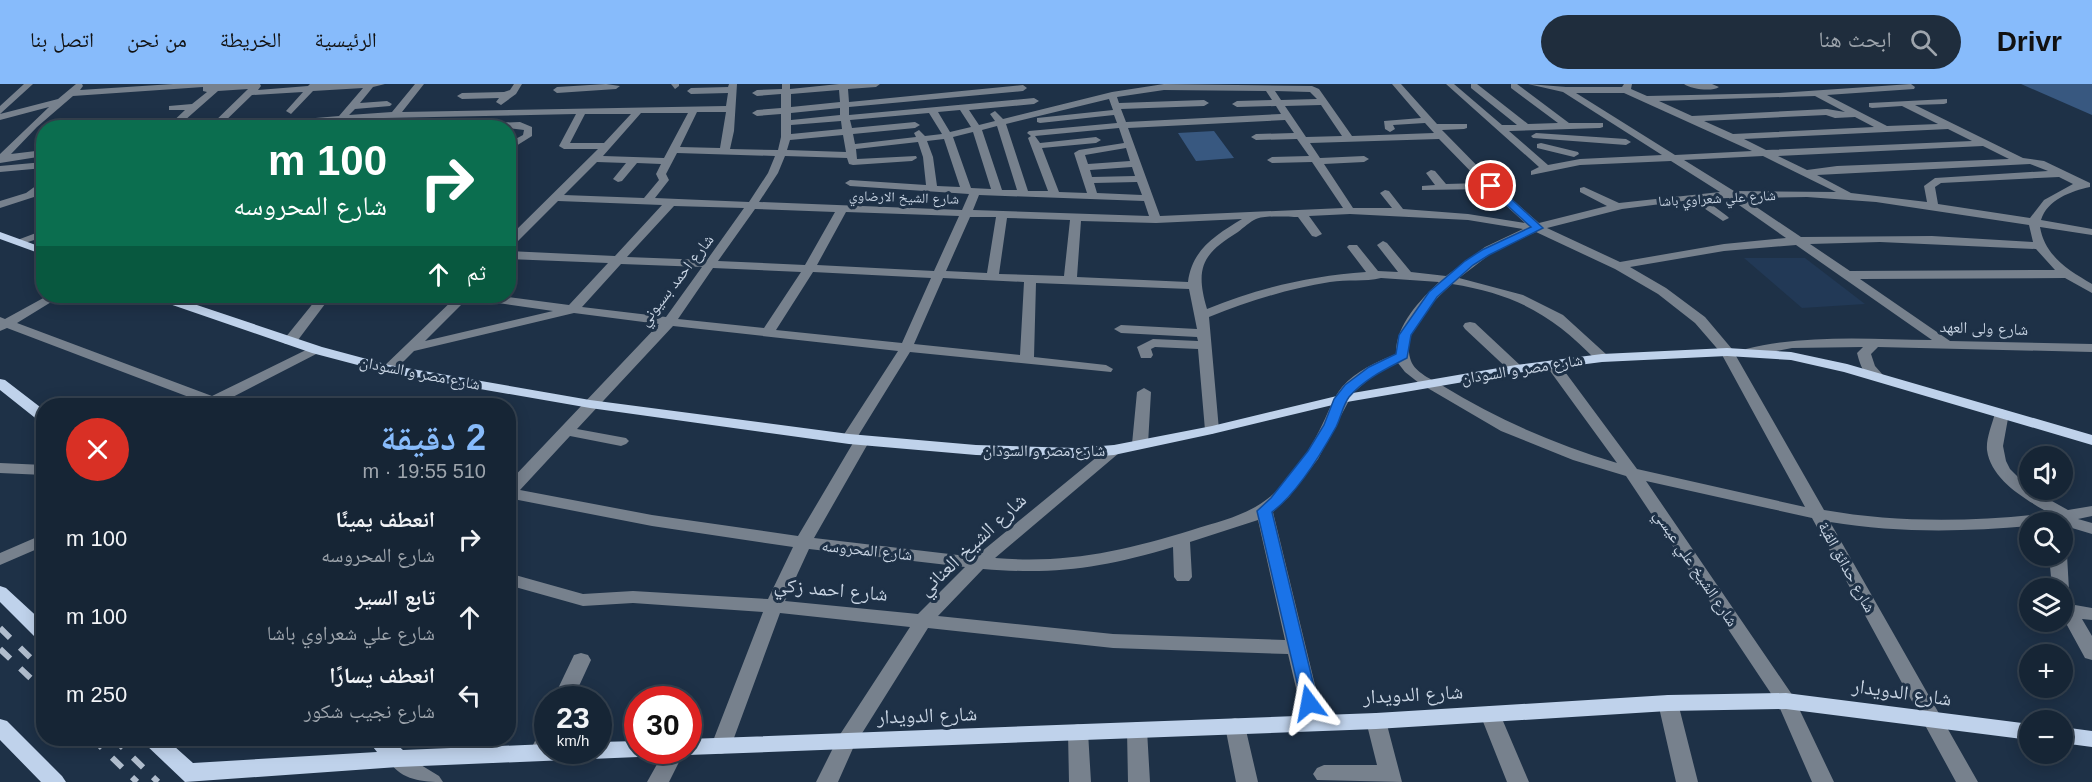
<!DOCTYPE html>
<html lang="ar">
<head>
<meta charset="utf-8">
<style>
	body { margin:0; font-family:Arial,"Noto Naskh Arabic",sans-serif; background:#1f2d3d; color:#f1f3f6; direction:rtl; height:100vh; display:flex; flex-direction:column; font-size:22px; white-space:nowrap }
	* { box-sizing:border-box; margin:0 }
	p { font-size:20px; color:#9ea5ad }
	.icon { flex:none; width:33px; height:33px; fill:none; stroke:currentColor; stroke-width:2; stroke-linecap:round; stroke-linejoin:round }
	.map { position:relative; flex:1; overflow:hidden; direction:ltr }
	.drawer { position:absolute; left:36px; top:314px; width:480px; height:348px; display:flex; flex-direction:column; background:#162535; border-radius:24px; box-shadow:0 3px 15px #0003,0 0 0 2px #354250; direction:rtl }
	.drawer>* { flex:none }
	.banner { position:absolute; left:36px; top:36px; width:480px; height:183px; border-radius:24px; box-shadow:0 3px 15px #0003,0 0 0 2px #354250; direction:rtl; background:#0b6e4f; color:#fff; overflow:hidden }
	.buttons { position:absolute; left:2019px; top:362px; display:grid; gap:12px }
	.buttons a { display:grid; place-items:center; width:54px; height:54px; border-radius:50%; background:#162535; box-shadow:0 3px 15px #0003,0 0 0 2px #354250; font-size:30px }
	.speed { position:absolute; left:534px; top:602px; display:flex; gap:12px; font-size:30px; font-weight:700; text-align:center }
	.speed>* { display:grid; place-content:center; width:78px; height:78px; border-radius:50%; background:#162535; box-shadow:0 3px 15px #0003,0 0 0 2px #354250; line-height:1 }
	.speed small { font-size:15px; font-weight:400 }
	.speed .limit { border:9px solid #d22; background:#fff; color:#111 }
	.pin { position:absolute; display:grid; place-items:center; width:51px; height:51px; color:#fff; margin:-26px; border:3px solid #fff; border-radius:50%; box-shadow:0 2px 6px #0007 }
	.me { position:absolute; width:66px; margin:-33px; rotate:347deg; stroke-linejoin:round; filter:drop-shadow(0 0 4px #0008) }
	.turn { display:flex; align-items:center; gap:21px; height:126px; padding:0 30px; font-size:27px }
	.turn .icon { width:78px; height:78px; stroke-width:2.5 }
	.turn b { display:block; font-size:42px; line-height:51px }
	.then { display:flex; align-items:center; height:57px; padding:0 30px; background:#0003; gap:12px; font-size:22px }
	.round { display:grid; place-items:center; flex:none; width:63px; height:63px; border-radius:32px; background:#1f2d3d }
	.summary { display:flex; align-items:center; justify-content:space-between; height:102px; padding:0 30px }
	h1 { font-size:36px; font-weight:700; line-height:45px; color:#87bbfb }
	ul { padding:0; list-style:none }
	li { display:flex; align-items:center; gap:18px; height:78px; padding:0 30px }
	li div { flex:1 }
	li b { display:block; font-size:22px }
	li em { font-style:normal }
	header { display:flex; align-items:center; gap:36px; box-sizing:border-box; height:84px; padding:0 30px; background:#87bbfb; color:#111 }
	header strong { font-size:28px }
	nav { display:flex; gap:33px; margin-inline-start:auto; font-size:21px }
	.search { width:420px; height:54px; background:#1f2d3d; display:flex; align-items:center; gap:15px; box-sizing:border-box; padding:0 21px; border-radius:33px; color:#9ea5ad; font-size:22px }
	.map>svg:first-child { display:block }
	.built { fill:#223956 }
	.green { fill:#385880 }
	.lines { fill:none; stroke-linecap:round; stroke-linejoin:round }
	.minor { fill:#77818d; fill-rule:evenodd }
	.major { fill:#bfd2eb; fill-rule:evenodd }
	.rail { stroke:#b0bdcd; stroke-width:6; stroke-dasharray:14 14; stroke-linecap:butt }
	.route { fill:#1a73e8; stroke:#114b97; stroke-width:1.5 }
	.labels { text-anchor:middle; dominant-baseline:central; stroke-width:6; stroke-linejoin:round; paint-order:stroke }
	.far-street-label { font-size:14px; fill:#c7d3e2; stroke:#1e3147 }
	.street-label { font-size:16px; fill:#c7d3e2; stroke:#1e3147 }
	.near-street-label { font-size:20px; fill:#c7d3e2; stroke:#1e3147 }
</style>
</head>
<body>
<header>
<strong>Drivr</strong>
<div class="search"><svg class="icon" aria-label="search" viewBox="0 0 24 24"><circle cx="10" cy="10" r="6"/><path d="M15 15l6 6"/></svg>ابحث هنا</div>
<nav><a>الرئيسية</a><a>الخريطة</a><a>من نحن</a><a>اتصل بنا</a></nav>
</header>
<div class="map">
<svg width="2092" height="698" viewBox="0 0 2092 698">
	<rect width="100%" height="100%" fill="#1e3147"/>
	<path class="built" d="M1744 174H1805L1865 220 1802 224Z"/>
	<path class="green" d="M2021 0H2092V31Z
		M1214 47 1234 74 1196 77 1178 49Z"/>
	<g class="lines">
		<path class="minor" d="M24 0H33L0 30V22Z
			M76 0H82L83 2 80 6 173 0H260L261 2 258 6 308 2 310 0H385L373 3 360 19 387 17 392 20 390 22 355 25 349 31 392 28 415 0H424L402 28 726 22 728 9 691 10 687 7 691 4 728 3 729 0H737L734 47 730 65 778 66 781 53V30L757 32 752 29 757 26 781 24V10L757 12 752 9 757 6 782 5V0H790V5L839 0H880L876 3 848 5 849 18 1023 1 1027 4 1023 7 849 23V31L1034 14 1039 17 1034 20 969 26 979 41 995 37 990 30 995 27 1003 35 1112 8 1164 0 1312 2 1319 5 1352 52 1434 49 1425 39 1393 41 1395 45 1390 48 1385 45 1384 37 1421 34 1392 0H1401L1437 40H1467V44L1464 45 1442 46 1495 100 1539 139 1607 122 1580 108V104L1584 103 1619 119 1720 108 1671 77 1580 81 1531 91V87L1539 83 1446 0H1454L1502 41H1517L1471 4V0H1477L1528 40 1558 39 1511 4V0H1517L1569 39H1603V43L1600 44 1509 47 1548 81 1580 75 1662 71 1563 8 1528 0 1566 3H1622L1624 0H1632L1631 5 1647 12 1779 9 1911 0 1915 3 1914 5 1827 11 1887 42 1938 40 1902 22 1872 24 1869 23V19L1947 15V19L1944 20 1915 21 2023 74 2044 77 2090 99V103C2071 107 2047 116 2041 136L2092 145V151L2040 143C2045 172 2068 186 2092 200V209L2065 194 1860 195 1950 257 2092 260V268L1878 263 1871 270 1875 282 1883 291 1876 295C1863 292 1860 280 1857 269L1863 263 1792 264 1751 272 1744 268 1746 265C1807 250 1870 255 1932 256L1796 161 1724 167 1630 183 1666 204 1705 233 1732 265 1824 426C1898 439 1974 438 2049 429 2025 415 1991 396 1987 366 1986 354 1992 341 1995 329L2002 325 2009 329 2003 362 2006 377 2010 385 2030 405 2068 426 2092 422V432L2078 435 2092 439V450L2062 441V438H2030V442C1963 448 1896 449 1830 438L1978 698H1956L1812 434 1646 397 1793 612 1834 698H1812L1778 620 1626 392 1573 376 1501 347 1419 299 1405 288 1398 279 1374 291 1353 309 1318 375 1289 413 1273 428 1324 638 1321 644 1314 646 1307 644 1304 638 1288 570 1113 564 928 544 854 662 838 698H816L839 652 910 543 780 529 731 662 728 668 721 670 714 668 711 662 763 528 633 519 583 522 508 501V489L583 510 633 507 768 515 793 463 652 442 508 414V399L659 240 574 229 414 267 393 288 388 289 381 285 457 212H470L425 257 553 227 478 216 472 212H501L569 221 608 179 508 175V167L615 172 662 121 558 117 512 163 508 164V154L598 65H564L559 62 576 30 384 34 272 44H229L233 41 339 32 363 4 313 7 291 30 286 27 303 8 252 11 218 44H208L248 5 218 7 176 44H166L185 26H169V22L192 20 207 8 203 7V3L73 12 37 43 11 70 44 66V72L0 79V70L49 23 0 36V30L58 15ZM839 6 840 18 791 23V10ZM1164 6 1266 7 1272 16 1237 17 1232 20 1237 23 1276 22 1281 30 1126 38 1121 25 1204 22 1209 19 1204 16 1119 19 1117 13ZM1275 7 1310 8 1317 15 1281 16ZM1576 9H1624L1752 67 1675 71ZM1815 12 1845 28 1827 25 1692 32 1659 17ZM1109 15 1113 26 1037 34V38L1040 39 1114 31 1117 39 1029 47 1027 49 1031 52 1028 54 1048 107H1028L1006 40ZM1321 21 1342 52 1306 53 1285 22ZM840 24V31L791 36V29ZM960 26 971 43 950 48 938 28ZM697 28H726L720 64 680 63ZM641 29H688L664 74 603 72ZM929 29 942 50 925 52 919 46 914 49 916 53 855 60 853 50 915 44 920 41 915 38 852 44 850 36ZM585 30H631L604 59H570ZM1826 31 1835 34 1855 33 1874 43 1733 50 1704 37ZM1285 36 1294 49 1256 50 1251 53 1256 56 1297 55 1309 72 1272 73 1267 76 1272 79 1312 78 1343 124 1160 132 1128 44ZM841 37 842 45 791 50V41ZM997 42 1017 106H1002L982 46ZM1119 44 1124 59 1079 66 1074 69 1087 109 1059 108 1042 64 1096 59 1101 56 1096 53 1040 59 1035 52ZM1948 45 1972 57 1766 66 1744 55ZM973 48 991 105 971 104 953 53ZM843 51 846 68 787 66 790 56ZM944 55 960 103 937 102 933 73 927 57ZM1439 55 1482 99 1446 100 1435 87 1431 86 1426 89 1435 101 1422 102V106L1488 105 1525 139 1468 130 1403 125 1389 107 1385 106 1380 109 1392 124H1353L1324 80 1364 78 1369 75 1364 72 1320 74 1310 59ZM918 58 923 73 926 101 850 96 845 99 850 102 969 110 962 126 759 118 778 89 785 72 847 74 849 80 853 81 912 77 917 74 916 72 857 75 856 65ZM1983 62 2009 75 1837 82 1807 86 1778 72ZM1126 64 1130 77 1088 80 1085 71ZM677 69 775 72 768 89 749 118 655 114 669 96 666 90ZM1763 72 1836 108 1734 107 1684 76ZM597 78 626 79 613 95 618 98 622 97 637 79 661 80 656 90 659 96 644 114 564 111ZM2030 80 2048 87 1935 94 1924 102 1927 118 1851 109 1817 91ZM1132 83 1135 92 1092 93 1090 86ZM2059 93 2073 100 2044 116 2030 134 1938 120 1935 103 1941 99ZM1137 98 1142 111 1097 109 1094 99ZM979 111 1144 117 1149 132 973 126ZM1807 113 1876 118 2029 141 2033 158 1932 152 1801 153 1743 114ZM1729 114 1786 154 1724 160 1620 178 1547 144 1622 125 1692 116 1723 137 1729 134 1727 132 1704 115ZM674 122 744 124 707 176 627 173ZM755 125 835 128 805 181 718 177ZM846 128 959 132 934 187 817 181ZM1350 130 1468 136 1523 145 1485 163 1446 192 1411 188 1387 159 1383 157 1377 161 1398 188 1378 187 1357 161H1349L1347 163 1366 188C1310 192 1258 204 1207 225 1195 184 1202 170 1238 148 1243 144 1251 137 1256 135 1264 131 1289 133 1298 133L1312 152 1316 153 1322 150 1309 132ZM970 133H996L987 189 946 187ZM1007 134 1070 136 1064 192 999 190ZM1242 135C1216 151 1192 165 1188 198L1077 193 1081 137 1156 139ZM1536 148 1615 185 1658 210 1695 239 1721 269 1805 423 1637 385 1557 277 1552 276 1545 280 1617 379C1555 360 1498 336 1443 302 1432 296 1415 288 1411 277 1400 248 1434 217 1452 200 1515 210 1553 231 1597 277H1607L1609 274 1607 271 1563 231 1523 211 1459 194 1493 168ZM1880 158 2036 165 2055 186 1850 187 1810 160ZM621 180 702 183 666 233 582 223ZM713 184 801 188 764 244 678 235ZM813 188 931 194 902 259 776 246ZM943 194 1024 198 1020 271 914 260ZM1381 194 1439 198C1420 216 1395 242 1396 270 1376 278 1356 287 1342 303 1333 314 1329 327 1323 339 1313 360 1301 379 1286 397 1259 429 1230 434 1192 446 1124 467 1066 480 995 474L1119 369 1122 366 1114 361 1109 363 975 473 814 454 870 356 867 353 858 352 910 268 1111 288 1113 285 1106 281 1034 273 1036 199 1189 205 1197 245 1121 241 1114 245 1121 249 1197 253 1198 257 1153 255 1137 263 1141 274H1151L1153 271 1151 265 1155 263 1198 265 1205 346 1212 350 1219 346 1209 233C1249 217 1287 205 1330 198 1347 195 1365 198 1381 194ZM673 242 898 267 841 355 844 358 853 359 798 452 652 431 520 406 570 352 621 362 626 360 629 357 626 354 577 345ZM1258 436 1285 556 1113 550 938 532 983 485C1056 491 1103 484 1173 463L1174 493 1177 497H1189L1192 493 1190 458ZM809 465 965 483 918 530 785 517Z
			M514 0H522L516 10 501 21 496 18 499 14 462 15 457 12 462 9 504 8 510 6Z
			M606 0 620 2 616 5 557 9 553 6 557 3Z
			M671 0H679V2L675 5Z
			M1684 0H1712L1719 3C1712 8 1691 5 1684 0Z
			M520 38 532 43V52L508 67V59L523 51 524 46 508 44H425L429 41Z
			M1536 49 1626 55 1631 58 1626 61 1533 54 1531 52Z
			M1541 59 1578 68 1579 70 1574 73 1537 64V60Z
			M44 78V84L0 88V82Z
			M44 96V105L34 113 0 124V117L26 109Z
			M44 146V153L18 161 12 158Z
			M47 212H61L17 239 212 312 312 263 317 262 324 266 225 317 230 321H203L202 318 7 244 0 247V233L5 235Z
			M319 212H331L295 260H285L283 257 285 254Z
			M1470 238 1475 239 1521 282 1523 285 1521 288H1511L1465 245 1463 242 1465 239Z
			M1144 304 1151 308 1148 360 1140 365 1132 360 1137 308Z
			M0 379 44 381V391L0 389Z
			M44 450V462L0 481V469Z
			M2062 466 2067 471 2069 506 2075 521 2092 524V536L2082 535 2092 552V576L2085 574 2062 532V504H2052L2049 471H2062Z
			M581 569 588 571 591 576 573 615H553L574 571Z
			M1668 611 1675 614 1678 619 1698 698H1676L1658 619 1661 614Z
			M1490 622 1497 624 1500 630 1529 698H1507L1480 630 1483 624Z
			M1376 629 1383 631 1386 637 1402 698 1317 696 1313 690 1317 684 1324 681H1377L1366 637 1369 631Z
			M1235 634 1242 636 1245 642 1258 698H1236L1225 642 1228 636Z
			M1137 638 1144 640 1147 646 1150 698H1128L1127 646 1130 640Z
			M1078 640 1085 642 1088 648 1091 698H1069L1068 648 1071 642Z
			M548 643V666H551L546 675 539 677 532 675 529 669 541 645Z
			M665 666H685L669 698H647Z
			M398 667 439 692 443 698C422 698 399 696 388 675L391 669Z"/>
		<path class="major" d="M0 148 44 164V171L0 155Z
			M153 212H170L322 263 389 281 590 316 849 350 976 361 1076 364 1114 361 1212 342 1341 311 1516 281 1602 270 1727 264 1791 268 1847 280 2092 351V361L1844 288 1791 276 1727 272 1602 278 1516 289 1341 319 1212 350 1114 371 1076 374 976 371 849 360 590 324 388 289 312 269 155 215Z
			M0 295 5 296 44 326V338L39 337 0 306Z
			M0 502 6 504 44 539V557L37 555 0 518Z
			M1786 609 2030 640V656L1786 625 1668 627 1376 645 688 671 679 666H688V655L1376 629 1668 611Z
			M0 635 7 637 62 692 66 698H41L0 656Z
			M2062 643 2092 647V663L2062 659Z
			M142 654H165L193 679 377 668 366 654H389L403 666 548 660V666H598V658L638 657V666H648L645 671 638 673 398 683 185 698 145 660Z"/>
		<path class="rail" d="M0 544 44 587
			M0 565 44 607
			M92 654 137 698
			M113 654 158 698"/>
	</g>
	<path class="route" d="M1488 100H1495L1543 144 1489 171 1473 181 1437 213 1411 251 1407 274C1386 285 1364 295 1349 313 1343 321 1341 333 1336 343 1321 370 1296 410 1272 428L1318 619 1316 624 1309 626 1303 624 1257 427 1271 414 1308 367 1324 341 1334 315 1345 301 1369 283 1396 270 1399 251 1429 208 1465 177 1482 166 1531 143 1488 104Z"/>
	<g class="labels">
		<g class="far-street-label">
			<text transform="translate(904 113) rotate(2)">شارع الشيخ الارضاوي</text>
			<text transform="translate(1717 114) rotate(-3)">شارع علي شعراوي باشا</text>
		</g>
		<g class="street-label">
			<text transform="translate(676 196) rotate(-52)">شارع احمد بسيوني</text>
			<text transform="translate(1984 244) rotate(2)">شارع ولى العهد</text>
			<text transform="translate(1522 285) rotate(-9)">شارع مصر و السودان</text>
			<text transform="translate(420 289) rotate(11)">شارع مصر و السودان</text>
			<text x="1044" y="366">شارع مصر و السودان</text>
			<text transform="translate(867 466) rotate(6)">شارع المحروسه</text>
			<text transform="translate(1847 483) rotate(61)">شارع حدائق القبة</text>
			<text transform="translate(1696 484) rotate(56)">شارع الشيخ علي عيسي</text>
		</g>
		<g class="near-street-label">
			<text transform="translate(972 460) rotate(-43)">شارع الشيخ العناني</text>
			<text transform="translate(831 505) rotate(5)">شارع احمد زكي</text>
			<text transform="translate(1902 608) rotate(8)">شارع الدويدار</text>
			<text transform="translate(1413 610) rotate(-3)">شارع الدويدار</text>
			<text transform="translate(927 631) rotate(-2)">شارع الدويدار</text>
		</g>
	</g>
</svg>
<div class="buttons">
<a><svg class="icon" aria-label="sound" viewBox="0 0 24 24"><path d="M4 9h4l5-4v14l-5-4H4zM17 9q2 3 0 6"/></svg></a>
<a><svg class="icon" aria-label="search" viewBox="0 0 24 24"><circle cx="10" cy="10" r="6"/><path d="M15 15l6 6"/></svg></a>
<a><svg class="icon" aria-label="layers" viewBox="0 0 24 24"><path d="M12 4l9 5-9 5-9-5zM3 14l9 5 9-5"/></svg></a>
<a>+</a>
<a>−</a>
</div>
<div class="speed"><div>23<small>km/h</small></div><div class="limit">30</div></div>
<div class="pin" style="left:1491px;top:102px;background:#d93025"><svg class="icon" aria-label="arrive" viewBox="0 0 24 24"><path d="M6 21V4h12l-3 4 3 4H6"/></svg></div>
<svg class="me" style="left:1309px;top:619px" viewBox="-20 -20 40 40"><path d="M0-17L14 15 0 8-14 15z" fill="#1a73e8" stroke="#fff" stroke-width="4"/></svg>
<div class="banner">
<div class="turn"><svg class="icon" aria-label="right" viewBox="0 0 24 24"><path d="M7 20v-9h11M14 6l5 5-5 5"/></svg><div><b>100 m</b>شارع المحروسه</div></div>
<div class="then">ثم<svg class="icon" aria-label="ahead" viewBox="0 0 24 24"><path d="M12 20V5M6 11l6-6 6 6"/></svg></div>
</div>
<section class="drawer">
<div class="summary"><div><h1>2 دقيقة</h1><p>510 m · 19:55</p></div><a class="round" style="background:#d93025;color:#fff"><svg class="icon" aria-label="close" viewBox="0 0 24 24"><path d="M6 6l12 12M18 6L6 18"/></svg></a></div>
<ul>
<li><svg class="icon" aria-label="right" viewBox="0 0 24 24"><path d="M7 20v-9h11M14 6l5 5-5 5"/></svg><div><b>انعطف يمينًا</b><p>شارع المحروسه</p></div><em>100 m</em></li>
<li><svg class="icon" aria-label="ahead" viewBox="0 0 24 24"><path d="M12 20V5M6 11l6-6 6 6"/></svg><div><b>تابع السير</b><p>شارع علي شعراوي باشا</p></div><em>100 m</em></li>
<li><svg class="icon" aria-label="left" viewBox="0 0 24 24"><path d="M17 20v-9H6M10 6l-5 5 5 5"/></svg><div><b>انعطف يسارًا</b><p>شارع نجيب شكور</p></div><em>250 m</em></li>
</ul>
</section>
</div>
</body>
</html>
